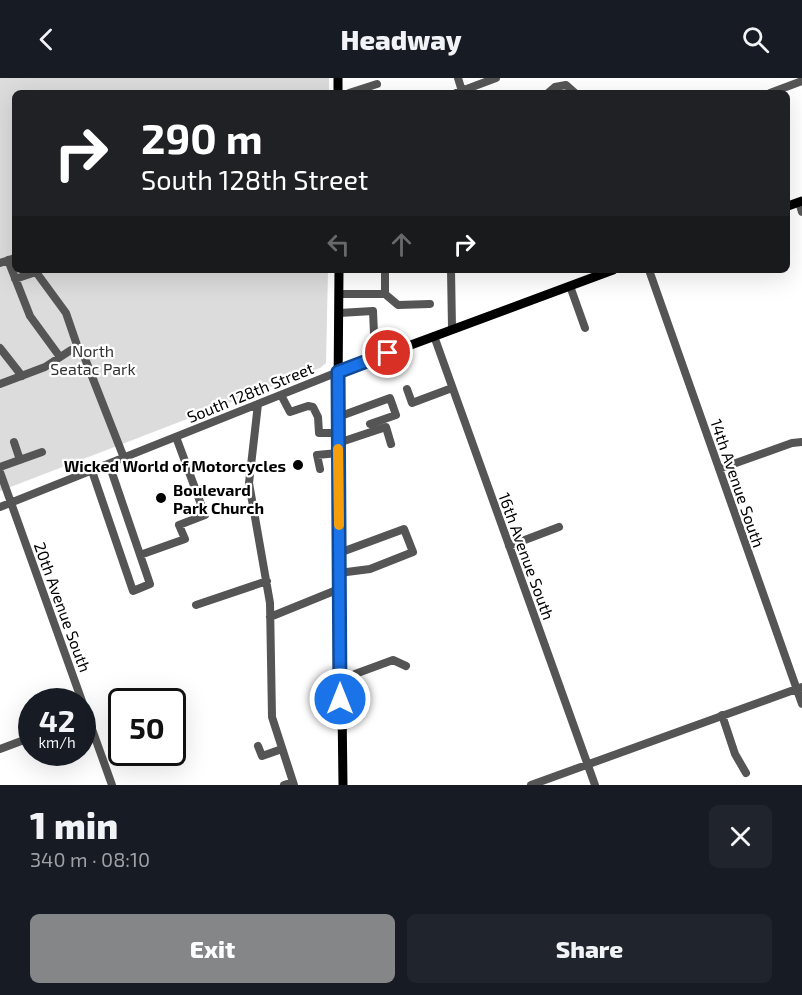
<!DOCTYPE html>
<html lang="en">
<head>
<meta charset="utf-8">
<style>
	body { margin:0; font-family:"Exo 2",sans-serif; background:#20242c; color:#f1f3f6; height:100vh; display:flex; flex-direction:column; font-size:22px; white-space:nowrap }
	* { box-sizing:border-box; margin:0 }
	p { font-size:20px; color:#9ea1a6 }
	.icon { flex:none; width:33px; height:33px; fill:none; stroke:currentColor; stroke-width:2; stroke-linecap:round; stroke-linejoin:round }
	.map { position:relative; height:707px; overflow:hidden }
	.sheet { display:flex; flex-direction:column; background:#171b24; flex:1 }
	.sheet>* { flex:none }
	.top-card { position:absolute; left:12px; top:12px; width:778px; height:183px; border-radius:9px; box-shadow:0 6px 24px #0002; background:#202124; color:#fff; overflow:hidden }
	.speed { position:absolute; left:18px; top:610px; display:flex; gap:12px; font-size:30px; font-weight:700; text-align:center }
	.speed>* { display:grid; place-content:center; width:78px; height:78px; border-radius:50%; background:#171b24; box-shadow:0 6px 24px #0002; line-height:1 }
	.speed small { font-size:15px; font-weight:400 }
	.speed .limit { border:3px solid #111; border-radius:9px; background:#fff; color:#111 }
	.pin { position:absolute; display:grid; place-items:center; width:51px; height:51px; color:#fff; margin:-26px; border:3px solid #fff; border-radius:50%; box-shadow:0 2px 6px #0007 }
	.me { position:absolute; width:66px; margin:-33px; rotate:0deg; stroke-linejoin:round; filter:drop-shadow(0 0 4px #0008) }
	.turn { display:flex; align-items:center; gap:21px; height:126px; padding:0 30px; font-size:27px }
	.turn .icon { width:78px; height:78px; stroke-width:2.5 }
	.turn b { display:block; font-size:42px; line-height:51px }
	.lanes { display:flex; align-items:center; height:57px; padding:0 30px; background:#0003; justify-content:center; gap:30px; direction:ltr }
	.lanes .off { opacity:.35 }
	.round { display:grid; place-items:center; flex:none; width:63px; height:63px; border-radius:9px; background:#20242c }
	.headline { display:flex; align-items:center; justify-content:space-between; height:102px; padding:0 30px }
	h1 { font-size:36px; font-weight:800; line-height:45px }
	.cta { display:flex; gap:12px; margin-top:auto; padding:12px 30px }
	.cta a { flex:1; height:69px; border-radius:9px; background:#858687; color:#fff; font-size:24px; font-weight:800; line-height:69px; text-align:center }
	.cta a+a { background:#20242c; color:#f1f3f6 }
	header { display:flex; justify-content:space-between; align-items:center; height:78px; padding:0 30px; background:#171b24; font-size:27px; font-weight:800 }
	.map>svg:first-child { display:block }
	.green { fill:#dcdcdc }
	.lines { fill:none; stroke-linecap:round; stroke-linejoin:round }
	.minor { stroke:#555; stroke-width:8 }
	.major { stroke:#000; stroke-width:9 }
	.route-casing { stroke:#114b97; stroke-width:15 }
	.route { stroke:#1a73e8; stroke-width:10 }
	.slow { stroke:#f59e0b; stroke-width:10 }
	.poi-dot { fill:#000; stroke:#fff; stroke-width:2 }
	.labels { text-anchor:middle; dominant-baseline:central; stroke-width:4.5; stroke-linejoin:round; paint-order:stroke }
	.park-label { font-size:16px; fill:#333; stroke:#fff }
	.street-label { font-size:16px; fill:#000; stroke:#fff }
	.poi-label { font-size:16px; font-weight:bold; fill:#000; stroke:#fff; text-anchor:end }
</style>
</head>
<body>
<header><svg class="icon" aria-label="back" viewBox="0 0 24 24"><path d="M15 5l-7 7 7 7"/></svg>Headway<svg class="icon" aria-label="search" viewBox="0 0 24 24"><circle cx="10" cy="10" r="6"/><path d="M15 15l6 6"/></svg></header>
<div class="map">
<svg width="802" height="707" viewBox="0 0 802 707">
	<rect width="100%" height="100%" fill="#fff"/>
	<path class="green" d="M0 0H329V15H15V192H328L326 285 320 290 0 413Z"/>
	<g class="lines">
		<path class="minor" d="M458 0 462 13
			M349 15 377 6
			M456 15 496 0
			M548 15 555 9 566 7 575 15
			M770 15 802 3
			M799 124 802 134
			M8 182 30 238 60 279
			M0 185 15 180
			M385 192V216L398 227 430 226
			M451 192 452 250
			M649 192 802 626
			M15 201 36 194 66 235 79 273
			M570 208 585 250
			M339 216H385
			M339 235 373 233 375 279
			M434 258 595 707
			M0 270 22 298
			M0 306 45 289 71 272 79 273 84 278 124 380
			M407 311 412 325 452 310
			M281 317 290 334 308 328 313 329 318 339 319 355H338
			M258 326 249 405 270 525 272 639 294 707
			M338 339 390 320 396 337 370 346
			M14 364 20 382
			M338 365 386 349 391 366
			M0 389 42 374
			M320 391 317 377 338 375
			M719 391 792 365 802 364
			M92 393 133 513 150 506 109 386
			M0 394 112 707
			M0 429 338 294
			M509 468 559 449
			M339 475 404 451 413 474 370 491 339 495
			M140 477 185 461 179 447 205 437 176 359
			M196 527 267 503
			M270 539 339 511
			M340 621 359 613 355 596 393 582 406 588
			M722 637 735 676 746 695
			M258 668 262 678 282 671
			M0 671 32 659
			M284 707 293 704
			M531 707 802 609"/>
		<path class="major" d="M338 0V15
			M788 128 802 123
			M339 192 338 311 343 707
			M338 294 613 192"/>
	</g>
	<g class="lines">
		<defs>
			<path id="route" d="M340 621 338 294 388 275"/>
		</defs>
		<use href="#route" class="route-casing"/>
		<use href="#route" class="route"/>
		<path class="slow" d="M338 371 339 447"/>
	</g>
	<g class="poi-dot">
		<circle cx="298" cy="387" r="6"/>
		<circle cx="161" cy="420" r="6"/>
	</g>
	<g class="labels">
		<g class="park-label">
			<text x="93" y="272">North<tspan x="93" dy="18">Seatac Park</tspan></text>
		</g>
		<g class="street-label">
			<text transform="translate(250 314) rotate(-22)">South 128th Street</text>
			<text transform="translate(738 405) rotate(71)">14th Avenue South</text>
			<text transform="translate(527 478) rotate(70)">16th Avenue South</text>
			<text transform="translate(63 529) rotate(70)">20th Avenue South</text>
		</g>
		<g class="poi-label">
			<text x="286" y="387">Wicked World of Motorcycles</text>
			<text x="173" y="411" text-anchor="start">Boulevard<tspan x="173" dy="18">Park Church</tspan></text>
		</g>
	</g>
</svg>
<div class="speed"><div>42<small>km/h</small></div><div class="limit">50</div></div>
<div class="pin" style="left:388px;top:275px;background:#d93025"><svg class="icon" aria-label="arrive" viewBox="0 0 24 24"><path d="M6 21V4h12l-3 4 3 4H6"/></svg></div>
<svg class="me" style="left:340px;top:621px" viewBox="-20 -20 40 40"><circle r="17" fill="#1a73e8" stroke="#fff" stroke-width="3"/><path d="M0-11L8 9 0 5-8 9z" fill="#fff"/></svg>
<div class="top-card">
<div class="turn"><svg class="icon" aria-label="right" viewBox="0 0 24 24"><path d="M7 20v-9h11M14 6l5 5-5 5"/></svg><div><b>290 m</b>South 128th Street</div></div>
<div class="lanes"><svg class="icon off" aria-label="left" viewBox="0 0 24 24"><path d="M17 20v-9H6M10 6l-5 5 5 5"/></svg><svg class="icon off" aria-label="ahead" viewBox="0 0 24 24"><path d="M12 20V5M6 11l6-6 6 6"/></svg><svg class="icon" aria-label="right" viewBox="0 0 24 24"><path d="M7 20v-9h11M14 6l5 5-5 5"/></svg></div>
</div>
</div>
<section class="sheet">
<div class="headline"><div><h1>1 min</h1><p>340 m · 08:10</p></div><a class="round"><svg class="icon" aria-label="close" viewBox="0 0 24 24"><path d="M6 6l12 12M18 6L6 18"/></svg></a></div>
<div class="cta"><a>Exit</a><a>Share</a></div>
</section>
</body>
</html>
